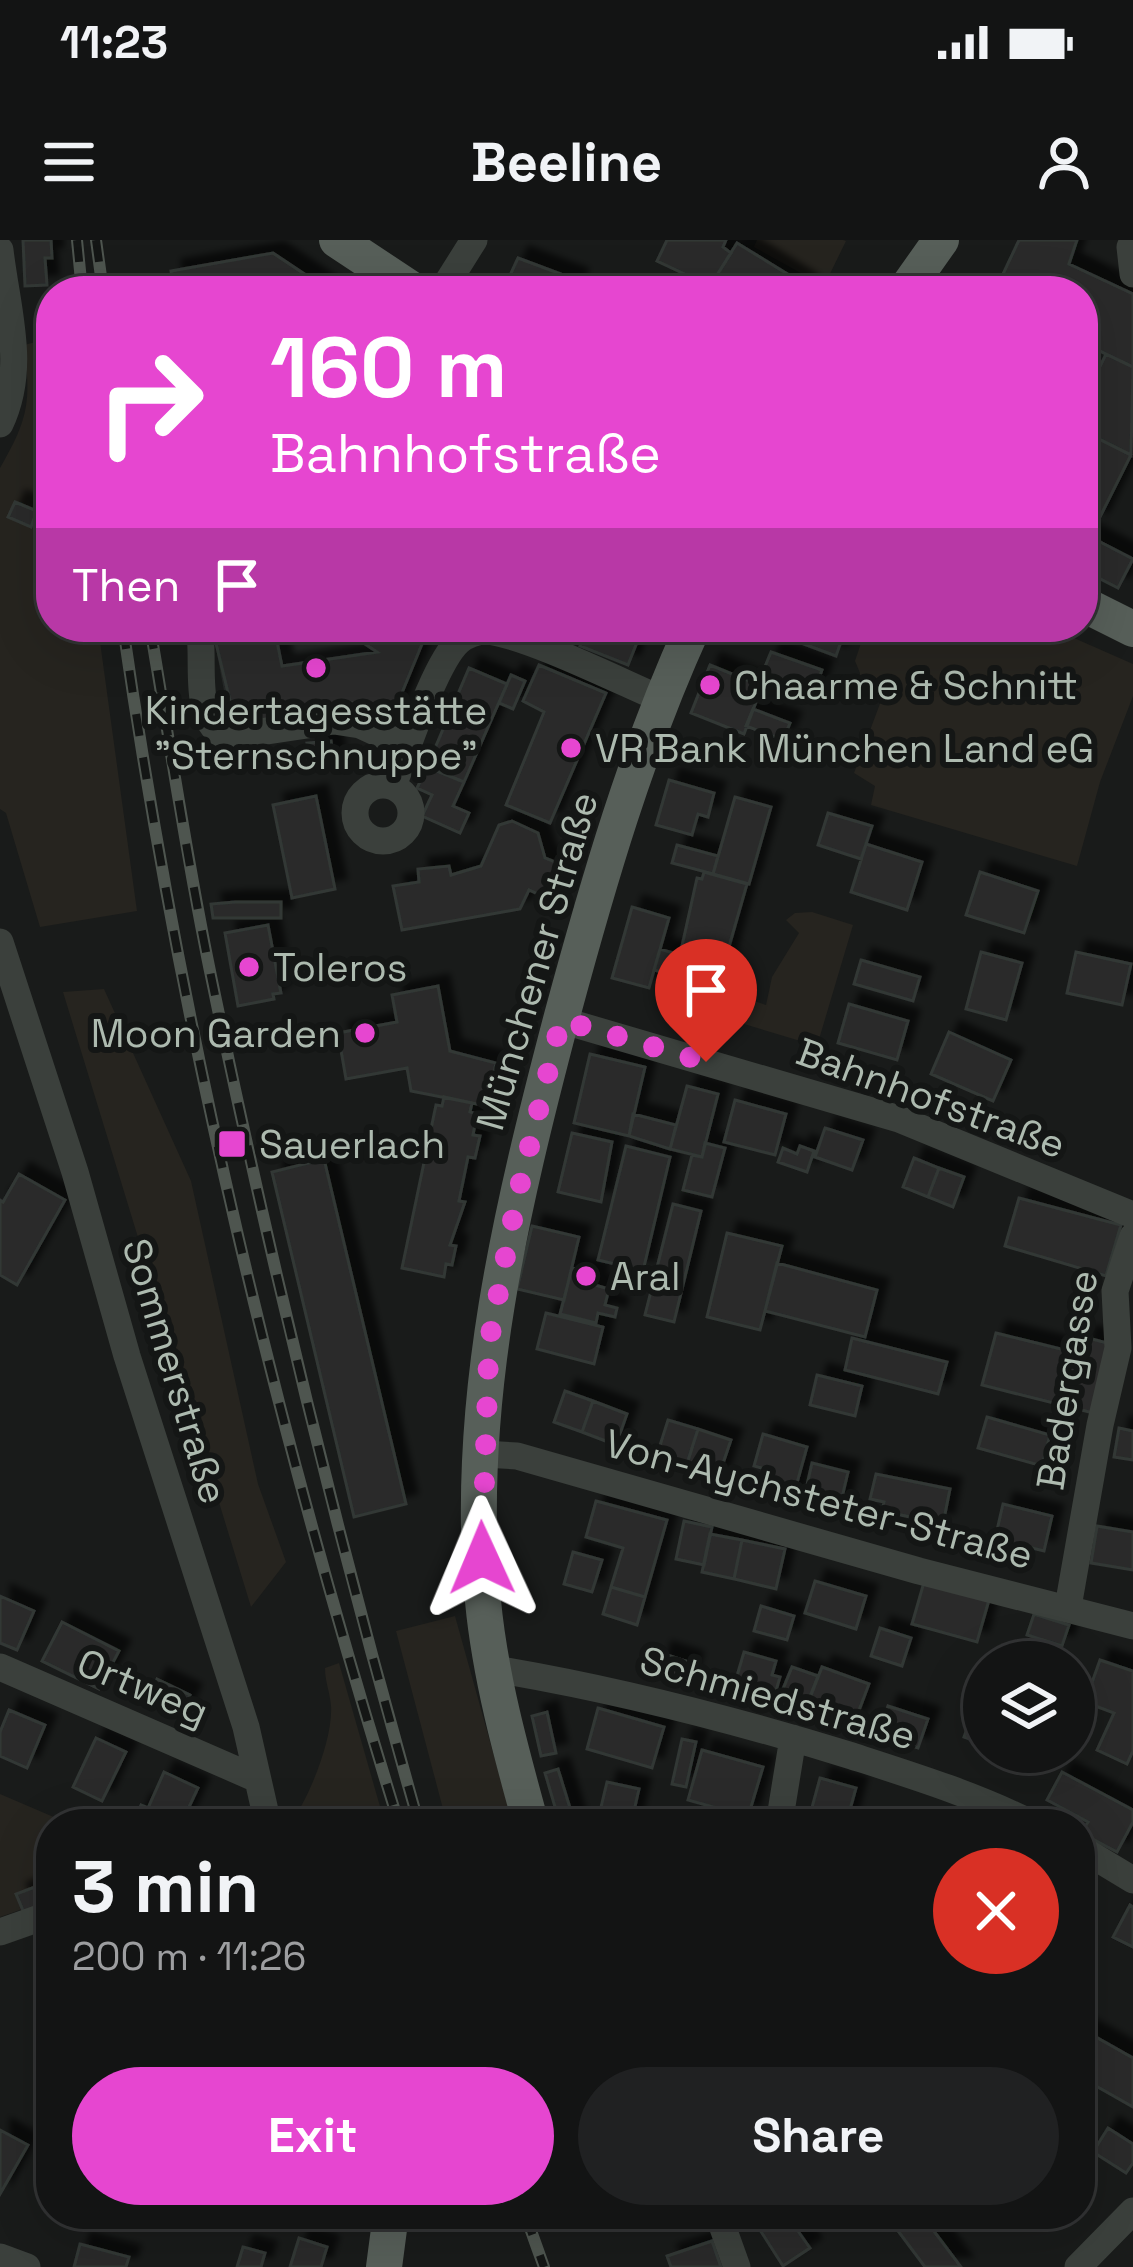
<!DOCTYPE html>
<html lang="en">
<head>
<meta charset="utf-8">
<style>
	body { margin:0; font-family:"Space Grotesk",sans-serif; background:#202122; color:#f1f3f6; height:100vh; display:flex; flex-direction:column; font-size:45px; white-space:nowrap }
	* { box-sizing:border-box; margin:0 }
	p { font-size:39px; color:#9d9ea0 }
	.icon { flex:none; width:66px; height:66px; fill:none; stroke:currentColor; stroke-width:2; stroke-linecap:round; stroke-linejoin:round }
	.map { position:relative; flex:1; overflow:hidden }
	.drawer { position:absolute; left:36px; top:1569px; width:1059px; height:420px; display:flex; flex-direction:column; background:#131414; border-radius:48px; box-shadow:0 12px 48px #0002,0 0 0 3px #323334 }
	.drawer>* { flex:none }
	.guide { position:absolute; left:36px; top:36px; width:1062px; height:366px; border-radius:48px; box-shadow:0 12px 48px #0002,0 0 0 3px #323334; background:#e646d0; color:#fff; overflow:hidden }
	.buttons { position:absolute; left:963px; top:1401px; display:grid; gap:24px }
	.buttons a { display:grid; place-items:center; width:132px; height:132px; border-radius:50%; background:#131414; box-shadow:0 12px 48px #0002,0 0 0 3px #323334; font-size:60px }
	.pin { position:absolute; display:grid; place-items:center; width:102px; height:102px; color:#fff; margin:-123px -51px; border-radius:50% 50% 50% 0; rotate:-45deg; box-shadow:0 0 12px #0007 }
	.pin .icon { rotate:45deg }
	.me { position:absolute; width:132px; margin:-66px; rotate:359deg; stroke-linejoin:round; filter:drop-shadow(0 0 9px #0008) }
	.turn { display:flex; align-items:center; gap:42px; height:252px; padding:0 36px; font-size:54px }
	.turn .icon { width:156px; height:156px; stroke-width:2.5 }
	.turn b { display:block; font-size:84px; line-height:102px }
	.then { display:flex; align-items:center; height:114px; padding:0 36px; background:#0003; gap:24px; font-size:45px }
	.round { display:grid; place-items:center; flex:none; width:126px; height:126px; border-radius:63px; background:#202122 }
	.summary { display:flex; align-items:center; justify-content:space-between; height:204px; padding:0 36px }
	h1 { font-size:72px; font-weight:700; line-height:90px }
	.button { display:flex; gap:24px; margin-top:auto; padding:24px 36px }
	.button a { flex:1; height:138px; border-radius:72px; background:#e646d0; color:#fff; font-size:48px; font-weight:700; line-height:138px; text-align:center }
	.button a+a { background:#202122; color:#f1f3f6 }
	.status { display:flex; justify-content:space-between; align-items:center; height:84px; padding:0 60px; background:#131414; direction:ltr }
	.status svg { height:33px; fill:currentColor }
	header { display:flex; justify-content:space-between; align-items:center; height:156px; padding:0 36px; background:#131414; font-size:54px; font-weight:700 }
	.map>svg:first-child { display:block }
	.built { fill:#252827 }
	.green { fill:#26241f }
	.building { fill:#292c2b; stroke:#333735; stroke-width:3; filter:url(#shadow) }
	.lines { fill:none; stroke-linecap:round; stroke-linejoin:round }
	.minor { stroke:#3b403c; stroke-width:27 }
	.major { stroke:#575f59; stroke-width:36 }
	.rail-casing { stroke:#4e554f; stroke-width:12 }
	.rail { stroke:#141615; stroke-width:8; stroke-dasharray:22; stroke-linecap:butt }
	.route { stroke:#e646d0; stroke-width:21; stroke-dasharray:0 37.8 }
	.poi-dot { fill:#e646d0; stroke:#141615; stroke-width:4.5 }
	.labels { text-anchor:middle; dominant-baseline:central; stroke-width:12; stroke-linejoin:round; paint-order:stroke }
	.poi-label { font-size:39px; fill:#adbaaf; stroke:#141615; text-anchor:start }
	.street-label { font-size:39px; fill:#adbaaf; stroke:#141615 }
</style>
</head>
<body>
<div class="status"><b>11:23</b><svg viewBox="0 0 49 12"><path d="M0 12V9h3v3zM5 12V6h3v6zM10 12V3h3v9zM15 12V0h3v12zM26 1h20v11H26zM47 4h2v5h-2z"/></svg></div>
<header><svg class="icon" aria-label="menu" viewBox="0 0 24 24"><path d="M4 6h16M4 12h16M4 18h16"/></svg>Beeline<svg class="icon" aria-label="person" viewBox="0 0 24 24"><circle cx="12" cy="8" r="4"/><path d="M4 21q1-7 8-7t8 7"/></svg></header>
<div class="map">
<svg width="1133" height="2027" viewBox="0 0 1133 2027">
	<defs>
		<filter id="shadow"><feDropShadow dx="11" dy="-11" stdDeviation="3" flood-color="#0009"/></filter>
	</defs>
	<rect width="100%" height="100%" fill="#191b1a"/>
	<path class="built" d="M212 387H429L392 477 356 462 231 488Z"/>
	<path class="green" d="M757 0H843L846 1 824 46 754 7Z
		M51 98V387H98L137 671 40 687 6 573 0 569V228C29 178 31 161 24 105Z
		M852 387H1049L1133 424V456L1100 542 1077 626 871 565 875 546 854 533 884 453 858 443 860 433 855 421 861 403Z
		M812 672 853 685 817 806 744 784 751 760 766 765 772 737 799 693 786 680 795 673Z
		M104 749 191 941 258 1244 286 1322 251 1367 63 752Z
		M455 1376 513 1584H447L396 1391Z
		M339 1423 385 1584H308L296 1575C312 1550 333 1496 331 1466 330 1452 325 1442 325 1428Z
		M0 1554 70 1584H51V1659L0 1677Z"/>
	<path class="building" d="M23 0H51L52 18H45L47 45 25 46Z
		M667 0H726L723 7 731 13 710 46 657 21Z
		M1019 0H1077L1069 24 1133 54V127L1083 103V51H995Z
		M737 3 807 46 804 51H707Z
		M273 13 330 51H174L171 31Z
		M518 18 577 40 572 51H515L505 46Z
		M1106 114 1133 127 1131 215 1083 191V161Z
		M1083 191 1131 215 1097 283 1083 276Z
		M15 262 37 271 31 287 8 277Z
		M1083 293 1133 319 1118 348 1083 330Z
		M212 387H274L282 426 377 412 365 404 372 387H429L392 477 356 462 262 482 258 464 232 469Z
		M588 387H643L628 425 580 406Z
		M795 387H846L836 416 790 399Z
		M771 412 822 430 814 453 762 434Z
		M539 425 606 453 550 583 506 565 544 472 523 461Z
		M710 425 762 446 744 494 691 473Z
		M469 428 507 444 464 542 427 527Z
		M511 435 525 441 513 469 499 463Z
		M753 469 790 483 783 500 746 486Z
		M331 501 334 523 321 525 320 512 309 513 307 503Z
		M427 527 464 542 453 566 469 573 460 593 422 576 432 555 417 548Z
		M669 540 714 553 708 577 698 574 692 595 656 585Z
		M316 556 335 649 292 658 273 565Z
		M735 557 771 567 749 644 713 634Z
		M828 573 872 586 861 619 818 605Z
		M512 581 538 593 545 618 570 628 555 662 529 650 520 669 402 690 393 646 419 642 418 629 449 626 451 635 481 626 499 585Z
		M866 604 922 622 907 670 851 652Z
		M677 605 718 616 713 634 672 623Z
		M704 632 747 644 712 766 690 759 686 762 678 756 683 738 654 730 660 709 680 715 697 638 702 639Z
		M980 632 1038 651 1024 693 966 675Z
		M235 662H281V678H213L211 664Z
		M632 667 669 678 649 748 612 738Z
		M268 685 281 753 273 754 274 759 238 766 225 693Z
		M981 712 1022 723 1006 780 966 769Z
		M1076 712 1131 724 1122 765 1067 753Z
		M861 720 920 737 913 761 854 744Z
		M438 746 450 811 496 823 487 866 411 851 407 828 346 839 338 793 397 782 392 755Z
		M849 764 908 781 897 820 838 803Z
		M949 792 1011 820 993 861 931 834Z
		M590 814 645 827 629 896 574 883Z
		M687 846 718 854 702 917 670 909Z
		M444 857 472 863 470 872 477 874 473 895 480 896 475 918 468 917 459 961 465 962 450 1005 456 1006 452 1025 446 1024 444 1037 402 1028 436 865 442 866Z
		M735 860 786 874 775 915 724 902Z
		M633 874 676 885 670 909 629 896Z
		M825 888 863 900 852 930 815 917Z
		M572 893 612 902 601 962 558 952Z
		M705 903 725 908 712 957 683 950 692 915 702 917Z
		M626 906 670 917 643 1031 598 1020Z
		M800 906 814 911 807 932 778 922 783 908 797 914Z
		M914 918 939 928 928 957 903 947Z
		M324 919 406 1264 354 1277 272 932Z
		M939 928 964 937 953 967 928 957Z
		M19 934 65 960 17 1045 0 1035V960L3 962Z
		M1019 958 1121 985 1106 1036 1005 1006Z
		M673 964 701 971 674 1082 645 1075Z
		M532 986 579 997 564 1060 517 1049Z
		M727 993 782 1006 760 1090 707 1077Z
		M777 1023 877 1050 865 1097 765 1071Z
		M572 1028 598 1034 595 1045 609 1049 605 1065 617 1068 615 1077 598 1073 596 1083 560 1074Z
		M546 1073 603 1087 594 1124 537 1109Z
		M996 1093 1081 1114 1085 1097 1111 1104 1093 1173 982 1145Z
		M852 1098 947 1122 938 1154 845 1130Z
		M817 1135 862 1146 855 1176 810 1165Z
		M565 1151 593 1161 582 1192 554 1182Z
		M593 1161 627 1174 616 1205 582 1192Z
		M987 1177 1050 1195 1042 1226 978 1208Z
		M668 1180 698 1189 686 1227 656 1218Z
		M1119 1188 1133 1191V1220L1114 1217Z
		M698 1189 731 1200 718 1238 686 1227Z
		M763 1194 807 1207 792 1261 759 1252 765 1229 754 1226Z
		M812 1223 848 1232 840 1266 804 1258Z
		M876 1234 950 1249 943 1284 882 1271 884 1262 870 1259Z
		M596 1261 667 1280 645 1357 611 1347 623 1308 586 1297Z
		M1003 1264 1052 1276 1044 1311 995 1299Z
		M684 1281 712 1287 704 1325 676 1319Z
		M1097 1286 1133 1292V1330L1091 1323Z
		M710 1294 742 1300 734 1339 702 1332Z
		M742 1300 785 1309 776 1349 734 1339Z
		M573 1312 602 1320 592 1352 564 1344Z
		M815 1341 866 1356 856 1389 805 1373Z
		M924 1342 989 1360 977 1402 912 1384Z
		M611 1347 645 1357 637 1385 603 1374Z
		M0 1356 34 1371 17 1410 0 1403Z
		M761 1366 794 1376 787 1400 754 1391Z
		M1034 1374 1069 1385 1062 1406 1027 1395Z
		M62 1382 119 1411 99 1449 42 1421Z
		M880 1388 911 1398 902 1426 871 1416Z
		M744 1412 776 1421 772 1435 780 1437 773 1461 733 1449Z
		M661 1413 692 1423 687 1442 656 1432Z
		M1100 1420 1133 1431V1511L1127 1524 1097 1510 1114 1473 1085 1462Z
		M792 1427 818 1436 809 1459 783 1449Z
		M822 1427 869 1444 855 1481 808 1463Z
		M157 1439 190 1455 180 1477 147 1460Z
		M977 1461 984 1464V1504L964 1497Z
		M888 1466 928 1479 918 1508 878 1496Z
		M598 1468 664 1487 652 1528 587 1509Z
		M9 1470 45 1485 27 1528 0 1516V1492Z
		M547 1472 556 1513 541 1516 532 1476Z
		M96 1498 126 1512 102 1561 73 1547Z
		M682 1499 696 1502 686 1547 672 1544Z
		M702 1510 763 1527 748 1577 688 1560Z
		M558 1529 575 1584H560L545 1533Z
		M164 1532 198 1548 181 1584H133L141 1565 148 1568Z
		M1062 1532 1133 1570V1582L1117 1612 1081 1593 1088 1582 1047 1560Z
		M820 1538 856 1548 846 1584 808 1582Z
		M607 1542 639 1549 631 1584H597Z
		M48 1642 51 1662 24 1673 16 1654Z
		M1130 1665 1133 1667V1707L1113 1697Z
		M1080 1788 1133 1818V1867L1080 1837Z
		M1108 1888 1133 1904V1923L1126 1933 1093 1912Z
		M0 1890 28 1905 0 1954Z
		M761 1974H806L812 1982 798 1991 810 2008 783 2026 753 1979Z
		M921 1974 961 2027H925L886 1975Z
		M299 1998 327 2007 321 2027H290Z
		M712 2001 721 2027H671L667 2016Z
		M80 2004 129 2017 126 2027H74Z
		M243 2007 265 2013 261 2027H237Z"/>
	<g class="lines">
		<path class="minor" d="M1133 1 1130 7 1133 34
			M0 10C7 71 27 127 0 184
			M442 51 474 0
			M199 387C206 418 190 482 227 497L334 481 360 485 408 507
			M355 573a28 28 0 1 1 56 0a28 28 0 1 1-56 0Z
			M393 546C406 513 435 422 459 401 466 395 477 391 486 391 525 394 621 442 661 459
			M0 702 75 932 127 1116 246 1487 268 1584
			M561 780 899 879 1133 975
			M483 1214 517 1216 919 1331 1133 1386
			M1068 1367 1100 1185 1118 1108 1115 1051 1133 996
			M0 1427 255 1538
			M495 1429C615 1449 735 1480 852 1516 914 1536 975 1555 1033 1584
			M779 1584 793 1498
			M1080 1608 1133 1640
			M0 1692 51 1674
			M718 1974 737 2027
			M0 2017 27 2027
			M1078 2027 1133 1971"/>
		<path class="major" d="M337 0 414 51
			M905 51 941 0
			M1083 364 1133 389
			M531 1584C511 1512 490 1436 483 1361 464 1163 512 966 562 776 598 643 636 512 693 387
			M384 2027 391 1974"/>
		<defs>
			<path id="rail" d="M77 0 82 51
				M96 0 103 51
				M123 387C182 798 276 1188 399 1584
				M150 387C170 504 187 621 211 736 270 1021 339 1304 419 1584
				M525 1974 544 2027"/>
		</defs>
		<use href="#rail" class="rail-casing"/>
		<use href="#rail" class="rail"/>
	</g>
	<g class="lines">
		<path class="route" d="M482 1318 489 1102 517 957 561 780 706 822"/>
	</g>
	<g class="poi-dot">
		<circle cx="316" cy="428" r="12"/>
		<circle cx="710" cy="445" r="12"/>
		<circle cx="571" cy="508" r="12"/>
		<circle cx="249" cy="727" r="12"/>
		<circle cx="365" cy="793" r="12"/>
		<rect x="217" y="889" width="30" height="30" rx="6"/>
		<circle cx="586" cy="1036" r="12"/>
	</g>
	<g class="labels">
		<g class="poi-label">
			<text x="734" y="445">Chaarme &amp; Schnitt</text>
			<text x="316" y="470" text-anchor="middle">Kindertagesstätte<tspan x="316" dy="45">"Sternschnuppe"</tspan></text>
			<text x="595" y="508">VR Bank München Land eG</text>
			<text x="273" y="727">Toleros</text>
			<text x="341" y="793" text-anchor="end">Moon Garden</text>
			<text x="259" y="904">Sauerlach</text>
			<text x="610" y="1036">Aral</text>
		</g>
		<g class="street-label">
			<text transform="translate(537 721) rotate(-74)">Münchener Straße</text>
			<text transform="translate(931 858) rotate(20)">Bahnhofstraße</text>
			<text transform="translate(175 1131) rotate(73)">Sommerstraße</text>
			<text transform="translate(1067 1140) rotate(-81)">Badergasse</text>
			<text transform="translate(819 1259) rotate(15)">Von-Aychsteter-Straße</text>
			<text transform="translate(143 1447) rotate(23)">Ortweg</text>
			<text transform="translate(778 1458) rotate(16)">Schmiedstraße</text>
		</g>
	</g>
</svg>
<div class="buttons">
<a><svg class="icon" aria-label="layers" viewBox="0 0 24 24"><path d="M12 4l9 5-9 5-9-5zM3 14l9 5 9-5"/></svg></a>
</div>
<div class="pin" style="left:706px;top:822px;background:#d93025"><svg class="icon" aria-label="arrive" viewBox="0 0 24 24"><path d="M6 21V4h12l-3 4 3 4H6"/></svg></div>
<svg class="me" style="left:482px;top:1318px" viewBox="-20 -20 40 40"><path d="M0-17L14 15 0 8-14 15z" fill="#e646d0" stroke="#fff" stroke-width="4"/></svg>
<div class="guide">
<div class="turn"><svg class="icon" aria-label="right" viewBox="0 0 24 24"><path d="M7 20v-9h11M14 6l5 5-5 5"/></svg><div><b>160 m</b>Bahnhofstraße</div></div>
<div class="then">Then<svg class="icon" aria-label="arrive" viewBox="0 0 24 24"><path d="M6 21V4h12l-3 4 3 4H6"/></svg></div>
</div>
<section class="drawer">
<div class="summary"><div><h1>3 min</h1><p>200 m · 11:26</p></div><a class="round" style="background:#d93025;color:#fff"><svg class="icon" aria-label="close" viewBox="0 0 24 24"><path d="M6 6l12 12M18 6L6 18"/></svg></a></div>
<div class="button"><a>Exit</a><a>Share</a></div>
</section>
</div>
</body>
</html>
